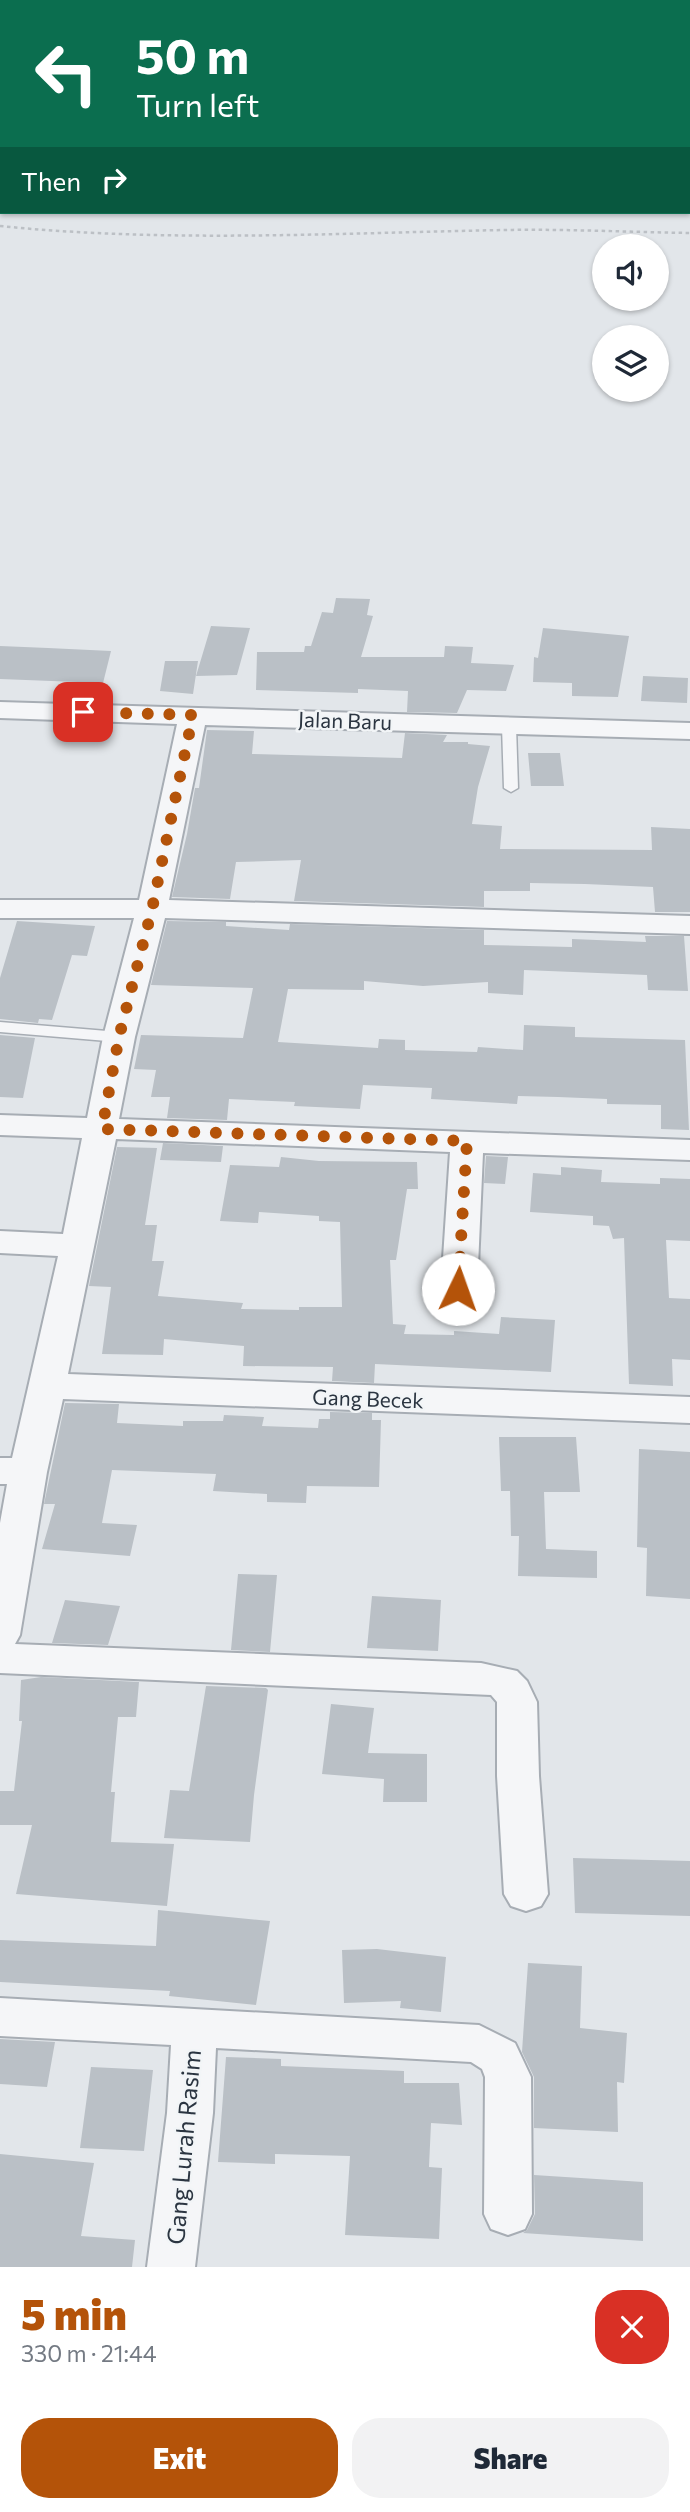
<!DOCTYPE html>
<html lang="en">
<head>
<meta charset="utf-8">
<style>
	body { margin:0; font-family:Commissioner,sans-serif; background:#f2f2f3; color:#1f2937; height:100vh; display:flex; flex-direction:column; font-size:26px; white-space:nowrap }
	* { box-sizing:border-box; margin:0 }
	p { font-size:23px; color:#747a83 }
	.icon { flex:none; width:38px; height:38px; fill:none; stroke:currentColor; stroke-width:2; stroke-linecap:round; stroke-linejoin:round }
	.map { position:relative; height:2267px; overflow:hidden }
	.sheet { display:flex; flex-direction:column; background:#fff; flex:1 }
	.sheet>* { flex:none }
	.hud { position:absolute; left:0px; top:0px; width:691px; height:214px; box-shadow:0 2px 5px #0004; background:#0b6e4f; color:#fff; overflow:hidden }
	.fabs { position:absolute; left:592px; top:234px; display:grid; gap:14px }
	.fabs a { display:grid; place-items:center; width:77px; height:77px; border-radius:50%; background:#fff; box-shadow:0 2px 5px #0004; font-size:35px }
	.pin { position:absolute; display:grid; place-items:center; width:60px; height:60px; color:#fff; margin:-30px; border-radius:14px; box-shadow:0 4px 10px #0006 }
	.me { position:absolute; width:77px; margin:-38px; rotate:3deg; stroke-linejoin:round; filter:drop-shadow(0 0 5px #0008) }
	.turn { display:flex; align-items:center; gap:24px; height:147px; padding:0 21px; font-size:32px }
	.turn .icon { width:91px; height:91px; stroke-width:2.5 }
	.turn b { display:block; font-size:49px; line-height:60px }
	.then { display:flex; align-items:center; height:66px; padding:0 21px; background:#0003; gap:14px; font-size:26px }
	.round { display:grid; place-items:center; flex:none; width:74px; height:74px; border-radius:28px; background:#f2f2f3 }
	.summary { display:flex; align-items:center; justify-content:space-between; height:119px; padding:0 21px }
	h1 { font-size:42px; font-weight:800; line-height:52px; color:#b45309 }
	.button { display:flex; gap:14px; margin-top:auto; padding:14px 21px }
	.button a { flex:1; height:80px; border-radius:28px; background:#b45309; color:#fff; font-size:28px; font-weight:800; line-height:80px; text-align:center }
	.button a+a { background:#f2f2f3; color:#1f2937 }
	.map>svg:first-child { display:block }
	.building { fill:#bac0c6 }
	.lines { fill:none; stroke-linecap:round; stroke-linejoin:round }
	.service-casing { stroke:#a7adb4; stroke-width:3 }
	.minor-casing { stroke:#a7adb4; stroke-width:4 }
	.path { stroke:#bcc0c5; stroke-width:2.5; stroke-dasharray:3.5 3.5; stroke-linecap:butt }
	.service { fill:#f5f6f8; fill-rule:evenodd }
	.minor { fill:#f5f6f8; fill-rule:evenodd }
	.route { stroke:#b45309; stroke-width:12; stroke-dasharray:0 21.6 }
	.labels { text-anchor:middle; dominant-baseline:central; stroke-width:5; stroke-linejoin:round; paint-order:stroke }
	.street-label { font-size:21px; fill:#2b3541; stroke:#f2f5f7 }
	.near-street-label { font-size:24px; fill:#2b3541; stroke:#f2f5f7 }
</style>
</head>
<body>
<div class="map">
<svg width="690" height="2267" viewBox="0 0 690 2267">
	<rect width="100%" height="100%" fill="#e2e6ea"/>
	<path class="building" d="M336 598 370 599 367 615 373 616 361 657H444L445 646 473 647 471 663 514 665 506 691 467 690 457 713 407 712 408 691 358 689V693L256 690 257 652H304L305 646H311L322 612 333 613Z
		M211 626 250 628 237 675 196 676Z
		M543 628 629 636 618 697 572 696V683L533 682 534 657 538 658Z
		M0 646 48 648 111 651 103 683 0 679Z
		M165 661H198L193 694 160 691Z
		M643 676 688 678 687 703 641 701Z
		M207 730 254 731 252 754 402 758 405 733 447 735 443 742H468V744L490 746 478 787 472 824 502 826 500 849 652 850 651 827 690 829V912H655L653 887 585 884 530 883V891H484V907L294 901 301 860 236 862 230 899 172 897 187 834 195 788H199Z
		M528 753H560L564 786H531Z
		M17 921 95 926 87 956 72 955 52 1020 39 1019 38 1023 0 1019V978Z
		M167 921 226 922V926L289 930 290 924 484 930V945L572 947V939L646 942 645 936H684L688 991 648 990 647 975 524 970 523 995 488 993V982L423 986 364 981V990L288 989 278 1042 378 1048 379 1039 405 1040V1050L477 1052 478 1047 523 1050 524 1025 575 1027V1037L685 1040 689 1130 661 1129V1105L607 1104V1099L558 1097 518 1096 517 1104 431 1099 432 1088 363 1085 360 1109 294 1106 295 1102 229 1099 227 1120 167 1118 170 1097H151L156 1070 134 1069 141 1035 243 1038 253 988 151 985Z
		M0 1035 35 1038 23 1098 0 1097Z
		M163 1143 223 1146 221 1162 160 1160Z
		M117 1147 157 1148 145 1225H157L152 1261H164L158 1296 243 1303 241 1309 299 1310V1307H342L340 1222 319 1221V1216L259 1212 258 1223 220 1221 230 1165 279 1167 281 1157 319 1161 417 1162 418 1189H407L396 1260H390L393 1324 406 1325 404 1334 454 1335V1331L499 1334 501 1317 555 1320 551 1372 375 1364 374 1383 332 1381 333 1367 243 1366 244 1346 164 1339 163 1355 102 1354 111 1287 89 1286Z
		M486 1156 508 1157 505 1184 484 1183Z
		M561 1167 602 1170 601 1182 660 1184V1178L690 1179V1241L666 1240 669 1298 690 1299V1360L672 1359 673 1386 629 1384 624 1238 613 1239 609 1226 593 1225V1216L530 1212 533 1173 561 1175Z
		M65 1403 119 1404 117 1423 183 1426V1421H223L224 1415 264 1417 262 1426 318 1428 319 1419H330V1412L372 1413V1420H381L379 1487 307 1486 306 1503 267 1502V1494L213 1491 216 1474 112 1470 102 1523 137 1525 130 1556 42 1549 55 1504H44Z
		M499 1437H576L580 1492H544L546 1549 597 1551V1578L518 1576 519 1536H511L510 1491H501Z
		M639 1449 690 1452V1599L646 1596 647 1548 637 1547Z
		M238 1574 277 1575 270 1652 231 1650Z
		M372 1596 441 1600 438 1651 367 1648Z
		M65 1600 120 1606 108 1645 52 1643Z
		M41 1677 139 1682 136 1717H118L111 1792H115L111 1842 174 1844 167 1906 16 1894 32 1825H0V1791H14L22 1721H19L21 1680Z
		M206 1686 266 1688 268 1690 254 1795 250 1842 164 1838 170 1790 189 1791Z
		M331 1704 374 1708 368 1753 427 1754V1802H383L384 1779 322 1774Z
		M573 1858 690 1861V1916L575 1913Z
		M158 1910 270 1921 256 2005 169 1996 170 1991 0 1982V1940L156 1946Z
		M377 1949 446 1957 441 2012 400 2008 401 2001 344 2003 342 1950Z
		M528 1963 582 1966 580 2028 627 2033 624 2083 617 2082 618 2132 534 2128V2077L522 2052Z
		M0 2039 55 2042 47 2087 0 2084Z
		M226 2057 281 2059V2066L404 2071V2083H459L462 2125 431 2123 429 2167 442 2168 439 2239 345 2235 350 2156 275 2154V2164L218 2162Z
		M91 2067 153 2070 144 2151 80 2148Z
		M0 2154 94 2163 81 2236 135 2240 132 2267H0Z
		M534 2175 643 2182V2241L523 2233 527 2230 535 2214Z"/>
	<g class="lines">
		<defs>
			<path id="service" d="M509 722 516 726 518 788 511 792 504 788 502 726Z
				M0 1022 119 1032 127 1037 119 1042 0 1032Z"/>
			<path id="minor" d="M0 702 690 723V739L205 725 169 900 690 916V934L165 918 135 1037 119 1119 690 1140V1160L483 1153 477 1289 471 1297 459 1301 447 1297 441 1289 450 1152 116 1139 68 1374 690 1397V1423L63 1399 47 1472 20 1635 15 1644 481 1663 517 1671 527 1681 537 1702 539 1776 548 1894 541 1906 526 1911 511 1906 504 1894 497 1776V1702L491 1695 0 1673V1523L7 1484H0V1458H12L58 1256 0 1253V1231L63 1234 82 1138 0 1135V1115L87 1118 103 1037 134 918H0V900H139L177 724 0 718Z
				M0 1998 479 2025 515 2043 531 2077 532 2214 525 2229 508 2235 491 2229 484 2214 485 2077 482 2069 471 2062 216 2048 213 2113 195 2267H147L167 2113 171 2045 0 2036Z"/>
		</defs>
		<use href="#service" class="service-casing"/>
		<use href="#minor" class="minor-casing"/>
		<path class="path" d="M0 173 2 167
			M0 226C167 243 337 233 504 230 566 229 628 232 690 233"/>
		<use href="#service" class="service"/>
		<use href="#minor" class="minor"/>
	</g>
	<g class="lines">
		<path class="route" d="M83 712 193 715 152 909 119 1037 102 1129 467 1141 458 1289"/>
	</g>
	<g class="labels">
		<g class="street-label">
			<text transform="translate(345 720) rotate(2)">Jalan Baru</text>
			<text transform="translate(368 1398) rotate(2)">Gang Becek</text>
		</g>
		<g class="near-street-label">
			<text transform="translate(183 2147) rotate(-85)">Gang Lurah Rasim</text>
		</g>
	</g>
</svg>
<div class="fabs">
<a><svg class="icon" aria-label="sound" viewBox="0 0 24 24"><path d="M4 9h4l5-4v14l-5-4H4zM17 9q2 3 0 6"/></svg></a>
<a><svg class="icon" aria-label="layers" viewBox="0 0 24 24"><path d="M12 4l9 5-9 5-9-5zM3 14l9 5 9-5"/></svg></a>
</div>
<div class="pin" style="left:83px;top:712px;background:#d93025"><svg class="icon" aria-label="arrive" viewBox="0 0 24 24"><path d="M6 21V4h12l-3 4 3 4H6"/></svg></div>
<svg class="me" style="left:458px;top:1289px" viewBox="-20 -20 40 40"><circle r="19" fill="#fff"/><path d="M0-13L10 11 0 6-10 11z" fill="#b45309"/></svg>
<div class="hud">
<div class="turn"><svg class="icon" aria-label="left" viewBox="0 0 24 24"><path d="M17 20v-9H6M10 6l-5 5 5 5"/></svg><div><b>50 m</b>Turn left</div></div>
<div class="then">Then<svg class="icon" aria-label="right" viewBox="0 0 24 24"><path d="M7 20v-9h11M14 6l5 5-5 5"/></svg></div>
</div>
</div>
<section class="sheet">
<div class="summary"><div><h1>5 min</h1><p>330 m · 21:44</p></div><a class="round" style="background:#d93025;color:#fff"><svg class="icon" aria-label="close" viewBox="0 0 24 24"><path d="M6 6l12 12M18 6L6 18"/></svg></a></div>
<div class="button"><a>Exit</a><a>Share</a></div>
</section>
</body>
</html>
